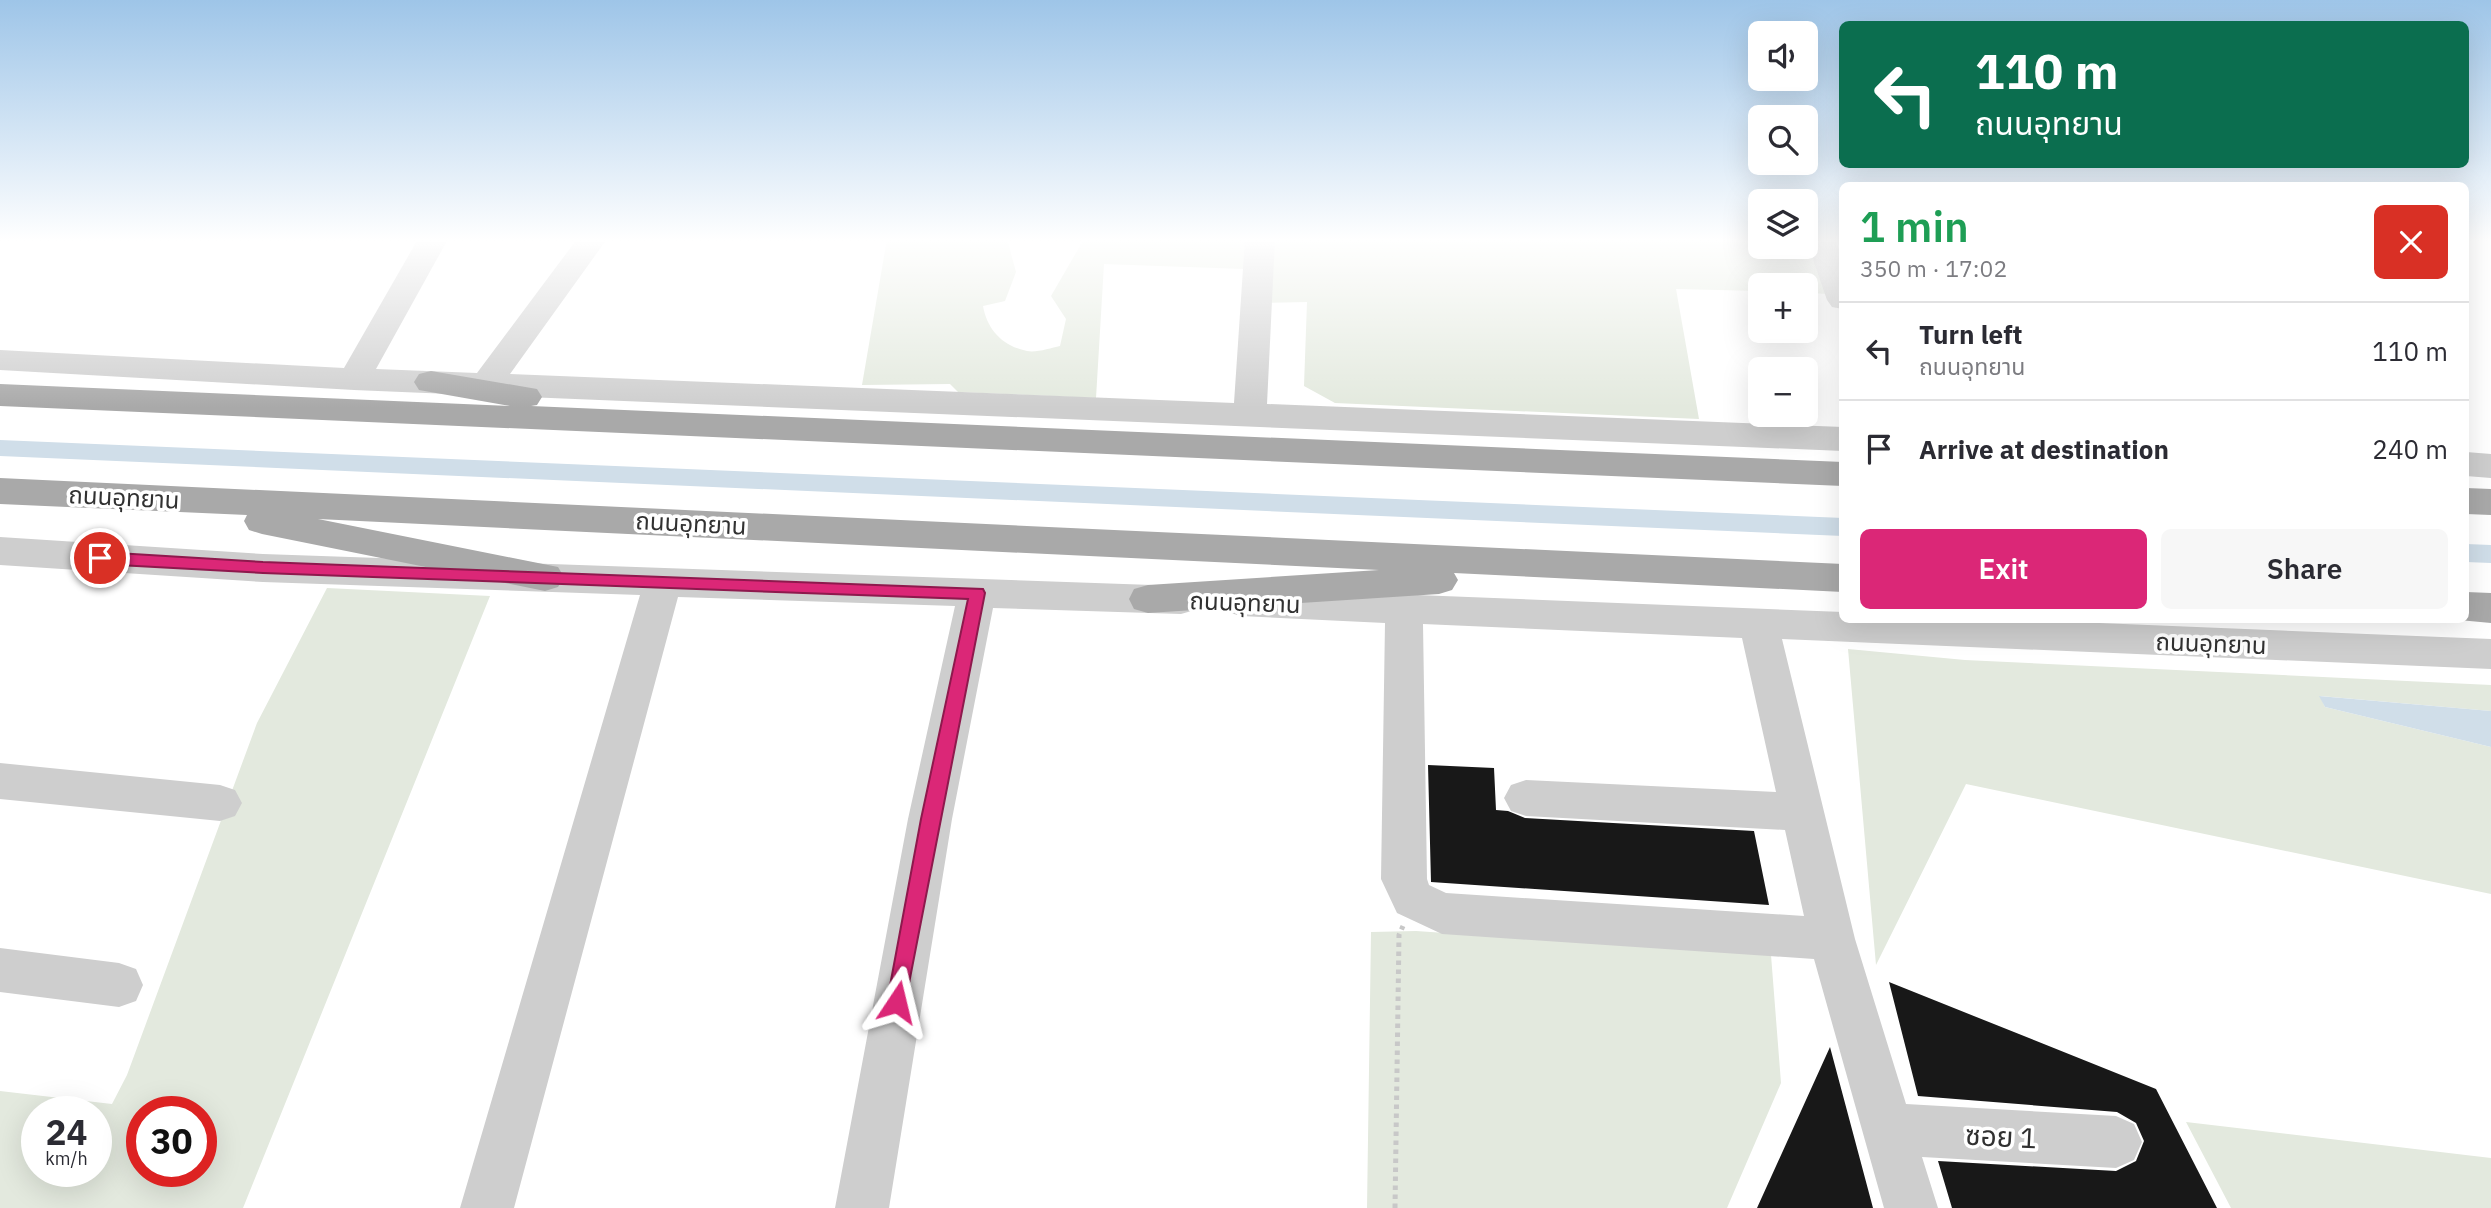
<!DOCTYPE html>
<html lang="en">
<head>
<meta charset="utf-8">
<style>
	body { margin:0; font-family:"IBM Plex Sans","Noto Sans Thai",sans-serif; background:#f7f7f7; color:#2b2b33; height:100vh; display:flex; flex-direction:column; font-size:26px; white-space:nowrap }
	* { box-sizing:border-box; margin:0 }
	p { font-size:23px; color:#7c7c81 }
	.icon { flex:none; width:38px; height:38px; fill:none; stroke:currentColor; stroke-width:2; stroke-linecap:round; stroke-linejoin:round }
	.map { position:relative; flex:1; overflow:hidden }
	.panel { position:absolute; left:1839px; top:182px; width:630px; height:441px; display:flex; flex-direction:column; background:#fff; border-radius:10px; box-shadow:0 7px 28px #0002 }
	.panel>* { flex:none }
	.guide { position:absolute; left:1839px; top:21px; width:630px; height:147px; border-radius:10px; box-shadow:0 7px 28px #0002; background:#0b6e4f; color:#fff; overflow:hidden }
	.fabs { position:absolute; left:1748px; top:21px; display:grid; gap:14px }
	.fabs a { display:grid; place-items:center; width:70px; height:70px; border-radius:10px; background:#fff; box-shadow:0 7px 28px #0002; font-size:35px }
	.speed { position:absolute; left:21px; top:1096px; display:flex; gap:14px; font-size:35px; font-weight:700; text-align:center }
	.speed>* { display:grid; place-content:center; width:91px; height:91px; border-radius:50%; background:#fff; box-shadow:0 7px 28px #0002; line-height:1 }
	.speed small { font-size:18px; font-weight:400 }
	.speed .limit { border:10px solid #d22; background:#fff; color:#111 }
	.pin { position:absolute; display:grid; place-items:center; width:60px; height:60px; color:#fff; margin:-30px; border:4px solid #fff; border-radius:50%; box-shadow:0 2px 7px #0007 }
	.me { position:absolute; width:77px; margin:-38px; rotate:10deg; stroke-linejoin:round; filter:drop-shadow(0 0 5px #0008) }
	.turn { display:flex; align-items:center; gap:24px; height:147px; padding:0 21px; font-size:32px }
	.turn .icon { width:91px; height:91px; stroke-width:2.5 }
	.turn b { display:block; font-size:49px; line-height:60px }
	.round { display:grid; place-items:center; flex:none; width:74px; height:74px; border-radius:10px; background:#f7f7f7 }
	.overview { display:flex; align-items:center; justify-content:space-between; height:119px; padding:0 21px }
	h1 { font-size:42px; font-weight:600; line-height:52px; color:#1e9e55 }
	.cta { display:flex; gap:14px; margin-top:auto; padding:14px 21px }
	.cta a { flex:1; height:80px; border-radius:10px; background:#db2777; color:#fff; font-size:28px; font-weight:600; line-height:80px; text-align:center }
	.cta a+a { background:#f7f7f7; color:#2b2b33 }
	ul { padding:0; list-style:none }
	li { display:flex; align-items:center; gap:21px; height:98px; padding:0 21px; border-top:2px solid #e1e1e2 }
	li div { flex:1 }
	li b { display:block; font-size:26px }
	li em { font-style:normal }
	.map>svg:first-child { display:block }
	.green { fill:#e3e9de; fill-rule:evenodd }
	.water { fill:#d0dee9 }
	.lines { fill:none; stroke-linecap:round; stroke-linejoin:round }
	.canal { fill:#d0dee9; fill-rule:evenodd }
	.building { fill:#181818 }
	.path { stroke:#c8c8c8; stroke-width:5; stroke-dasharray:4.5 4.5; stroke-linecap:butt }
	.minor { fill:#cecece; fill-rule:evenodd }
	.major { fill:#a9a9a9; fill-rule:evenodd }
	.route { fill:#db2777; stroke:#8e194d; stroke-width:2 }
	.labels { text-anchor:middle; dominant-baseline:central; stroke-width:7; stroke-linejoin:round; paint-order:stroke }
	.street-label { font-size:24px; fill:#313131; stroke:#fff }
	.near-street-label { font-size:28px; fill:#313131; stroke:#fff }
</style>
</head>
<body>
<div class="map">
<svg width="2491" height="1208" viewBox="0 0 2491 1208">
	<rect width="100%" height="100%" fill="#fff"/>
	<path class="green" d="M887 239H1007L1016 272 1005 301 983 306C987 329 1002 346 1027 351 1036 353 1051 348 1060 346L1066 319 1051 296 1084 239H1248L1244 269 1104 264 1096 398 958 392 950 384 862 385Z
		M1269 239H1760V247H1806V239H1811L1830 294 1806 293V285H1760V291L1676 289 1699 419 1335 403 1304 386 1307 302 1264 303Z
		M327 588 490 596 243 1208H0V1091L112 1104 127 1075 257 723ZM37 1111H96V1171H37ZM142 1111H201V1171H142Z
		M1848 649 1965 660 2491 685V711L2320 696 2325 707 2491 747V894L1966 784 1876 965Z
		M1416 931 1771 955 1781 1083 1727 1208H1367L1371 932Z
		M2186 1122 2491 1158V1208H2231Z"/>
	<path class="water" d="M2319 696 2491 711V747L2325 707Z"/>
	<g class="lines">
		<path class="canal" d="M0 440 1843 518V536L0 456Z
			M2466 544 2491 545V563L2466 562Z"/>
	</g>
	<path class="building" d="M1428 765 1494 768 1496 810 1508 811 1525 818 1754 831 1769 905 1431 882Z
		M1889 982 2156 1089 2217 1208H1952L1938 1161 2116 1171 2136 1161 2144 1141 2136 1123 2117 1112 1918 1096Z
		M1830 1047 1873 1208H1757Z"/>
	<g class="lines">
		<path class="path" d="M1395 1208 1399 935 1403 926"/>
		<path class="minor" d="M418 239H448L376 369 477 373 577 239H607L510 374 1234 403 1245 239H1275L1267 404 1843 427V451L354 390 0 370V350L344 368Z
			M1806 239H1835L1843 259V309L1832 307 1827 300Z
			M2466 452 2491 454V478L2466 476Z
			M0 537 263 554 1181 586 1195 590 1200 600 1195 610 1181 614 993 608 952 819 889 1208H835L908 819 955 606 678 597 514 1208H460L640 595 263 582 0 565Z
			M1241 588 1843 612V620H2025L2491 639V669L1782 639 1855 939 1906 1104 2116 1116 2134 1124 2142 1142 2134 1160 2116 1168 1922 1157 1938 1208H1884L1814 959 1442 934 1397 913 1381 879 1385 623 1241 616 1227 612 1222 602 1227 592ZM1423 624 1742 638 1776 792 1526 780 1511 785 1504 798 1511 811 1526 816 1785 830 1804 916 1446 893 1429 885 1427 879Z
			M0 763 220 785 235 790 242 803 235 816 220 821 0 799Z
			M0 948 119 963 136 969 143 985 136 1001 119 1007 0 992Z"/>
		<path class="major" d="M431 371 537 389 542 397 537 405 531 406 1843 462V486L0 406V384L510 406 419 390 414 382 419 374Z
			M0 478 1843 564V592L1454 573 1458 580 1452 590 1439 594 1148 613 1134 609 1129 599 1134 589 1148 585 1379 570 318 519 558 567 564 577 558 587 545 591 262 534 249 530 244 521 247 515 0 504Z
			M2466 488 2491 489V515L2466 514Z
			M2466 592 2491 593V623L2459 620H2466Z"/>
	</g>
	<linearGradient id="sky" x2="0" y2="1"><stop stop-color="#9ec5e8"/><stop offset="0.59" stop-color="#fff"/><stop offset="1" stop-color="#fff" stop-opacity="0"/></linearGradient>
	<rect width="2491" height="408" fill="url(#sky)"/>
	<path class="route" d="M100 552 263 562 983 589 985 593 904 1009 897 1012 890 1009 887 1002 921 819 968 599 263 573 100 564 92 558Z"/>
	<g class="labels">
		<g class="street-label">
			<text transform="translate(124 497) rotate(3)">ถนนอุทยาน</text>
			<text transform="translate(691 523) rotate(3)">ถนนอุทยาน</text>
			<text transform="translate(1245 602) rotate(2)">ถนนอุทยาน</text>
			<text transform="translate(2211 643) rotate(2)">ถนนอุทยาน</text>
		</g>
		<g class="near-street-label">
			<text transform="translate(2001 1136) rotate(3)">ซอย 1</text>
		</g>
	</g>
</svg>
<div class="fabs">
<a><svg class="icon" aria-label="sound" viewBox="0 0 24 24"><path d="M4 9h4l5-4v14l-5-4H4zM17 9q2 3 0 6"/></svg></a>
<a><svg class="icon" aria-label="search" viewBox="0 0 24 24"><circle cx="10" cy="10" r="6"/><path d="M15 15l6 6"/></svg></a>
<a><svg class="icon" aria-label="layers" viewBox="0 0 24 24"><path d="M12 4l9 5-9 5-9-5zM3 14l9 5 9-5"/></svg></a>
<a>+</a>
<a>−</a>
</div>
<div class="speed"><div>24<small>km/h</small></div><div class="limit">30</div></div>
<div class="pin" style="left:100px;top:558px;background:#d93025"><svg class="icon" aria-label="arrive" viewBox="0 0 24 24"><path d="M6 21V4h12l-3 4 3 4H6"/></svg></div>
<svg class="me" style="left:897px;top:1002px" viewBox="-20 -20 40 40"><path d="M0-17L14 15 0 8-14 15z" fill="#db2777" stroke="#fff" stroke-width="4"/></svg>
<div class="guide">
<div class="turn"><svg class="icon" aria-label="left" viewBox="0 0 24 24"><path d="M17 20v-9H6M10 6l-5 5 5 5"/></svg><div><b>110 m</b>ถนนอุทยาน</div></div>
</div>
<section class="panel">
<div class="overview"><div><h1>1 min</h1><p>350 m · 17:02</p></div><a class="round" style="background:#d93025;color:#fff"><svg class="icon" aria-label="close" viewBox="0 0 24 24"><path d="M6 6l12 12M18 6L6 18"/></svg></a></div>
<ul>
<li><svg class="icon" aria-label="left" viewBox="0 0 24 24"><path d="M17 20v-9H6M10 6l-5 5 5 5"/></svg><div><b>Turn left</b><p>ถนนอุทยาน</p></div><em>110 m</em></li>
<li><svg class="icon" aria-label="arrive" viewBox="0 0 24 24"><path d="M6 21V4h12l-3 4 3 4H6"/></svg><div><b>Arrive at destination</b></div><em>240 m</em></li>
</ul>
<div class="cta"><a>Exit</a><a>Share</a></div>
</section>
</div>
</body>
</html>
